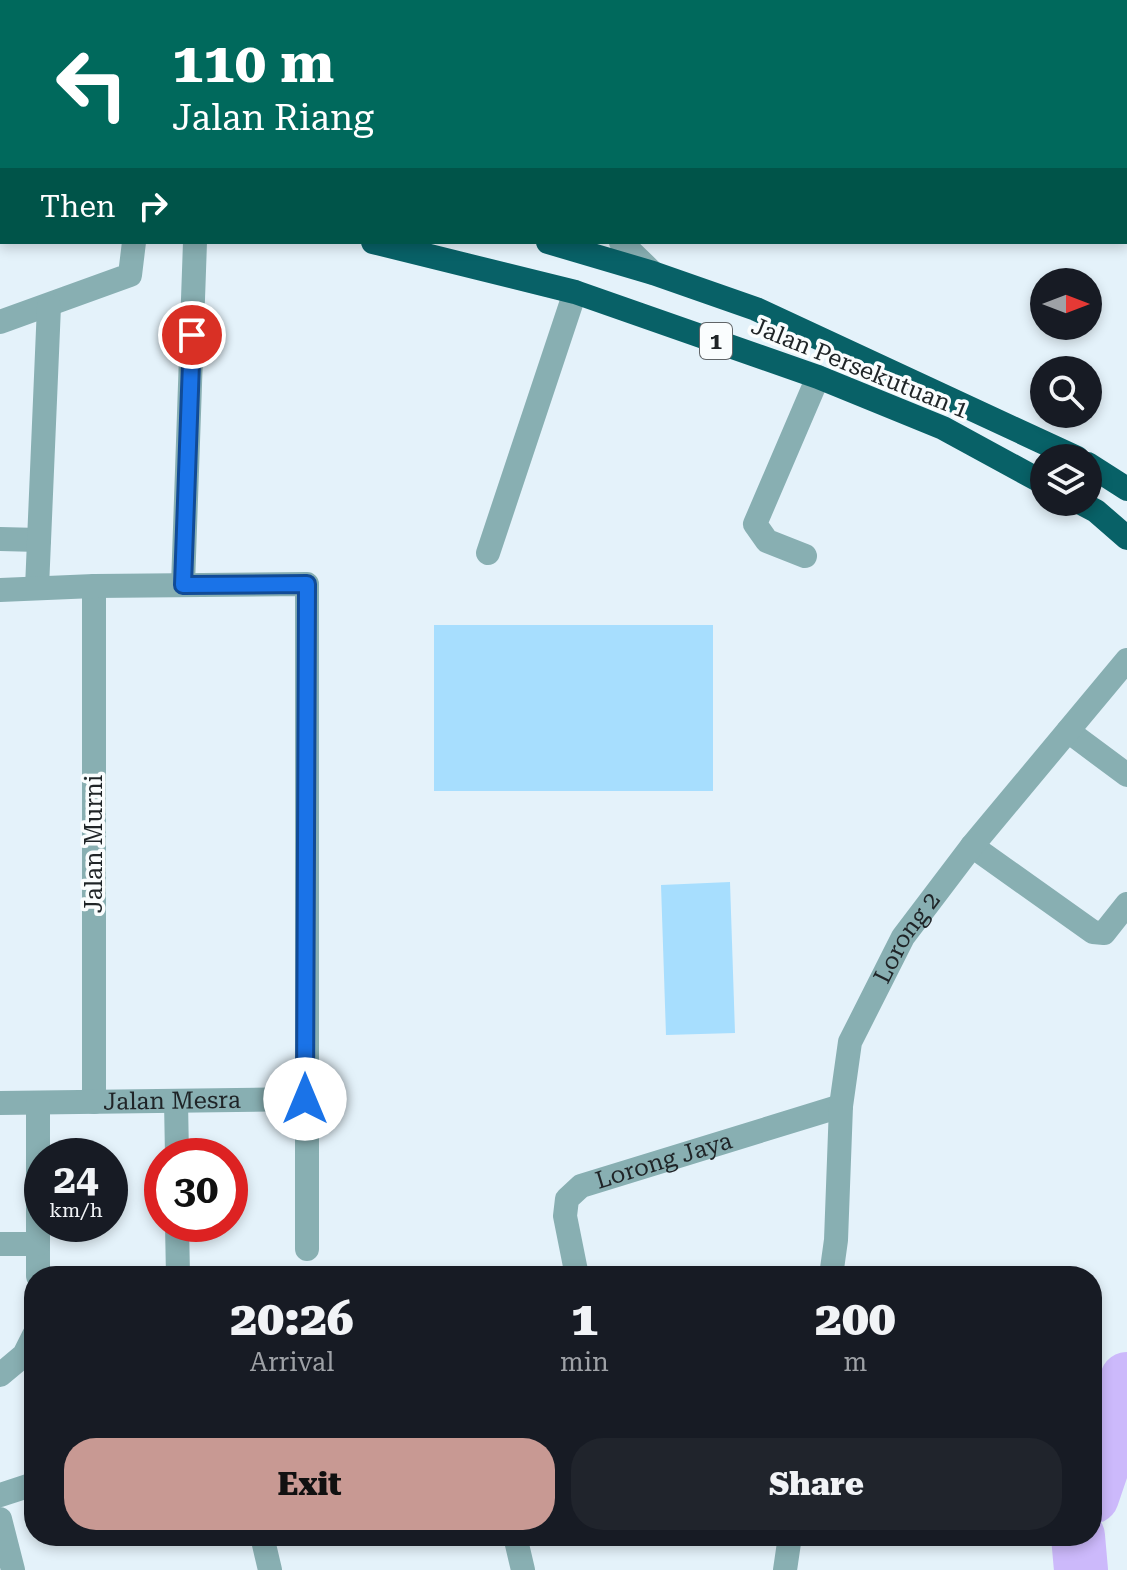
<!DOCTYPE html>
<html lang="en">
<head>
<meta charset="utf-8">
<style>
	body { margin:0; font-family:"Roboto Serif",serif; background:#20242c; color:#f1f3f6; height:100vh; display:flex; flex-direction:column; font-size:30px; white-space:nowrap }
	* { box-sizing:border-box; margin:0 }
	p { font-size:26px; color:#9ea1a6 }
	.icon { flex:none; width:44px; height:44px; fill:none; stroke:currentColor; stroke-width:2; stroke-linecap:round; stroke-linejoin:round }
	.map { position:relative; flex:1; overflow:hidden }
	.panel { position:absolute; left:24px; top:1266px; width:1078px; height:280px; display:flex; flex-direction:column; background:#171b24; border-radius:32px; box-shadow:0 4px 12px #0003 }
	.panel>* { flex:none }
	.hud { position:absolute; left:0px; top:0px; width:1128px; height:244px; box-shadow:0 4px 12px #0003; background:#00695c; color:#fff; overflow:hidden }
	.needle { width:52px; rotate:90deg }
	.fabs { position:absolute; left:1030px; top:268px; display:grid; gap:16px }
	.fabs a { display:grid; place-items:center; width:72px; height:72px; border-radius:50%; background:#171b24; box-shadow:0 4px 12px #0003; font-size:40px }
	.speed { position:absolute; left:24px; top:1138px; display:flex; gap:16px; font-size:40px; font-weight:700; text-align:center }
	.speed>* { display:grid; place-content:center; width:104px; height:104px; border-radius:50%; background:#171b24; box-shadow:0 4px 12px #0003; line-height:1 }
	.speed small { font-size:20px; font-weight:400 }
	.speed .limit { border:12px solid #d22; background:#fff; color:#111 }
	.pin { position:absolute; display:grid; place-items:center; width:68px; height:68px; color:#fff; margin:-34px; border:4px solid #fff; border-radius:50%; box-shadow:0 2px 8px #0007 }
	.me { position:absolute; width:88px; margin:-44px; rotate:0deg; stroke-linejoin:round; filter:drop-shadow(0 0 6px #0008) }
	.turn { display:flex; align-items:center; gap:28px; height:168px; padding:0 40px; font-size:36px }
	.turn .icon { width:104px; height:104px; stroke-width:2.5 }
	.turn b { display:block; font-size:56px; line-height:68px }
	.then { display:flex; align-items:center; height:76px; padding:0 40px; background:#0003; gap:16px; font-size:30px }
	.eta { display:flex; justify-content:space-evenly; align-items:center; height:136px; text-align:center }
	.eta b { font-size:48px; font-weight:800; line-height:56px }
	.cta { display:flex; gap:16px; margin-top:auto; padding:16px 40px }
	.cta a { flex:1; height:92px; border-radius:32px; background:#c89993; color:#111; font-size:32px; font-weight:800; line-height:92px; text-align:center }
	.cta a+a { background:#20242c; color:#f1f3f6 }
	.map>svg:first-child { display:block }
	.green { fill:#a7defe }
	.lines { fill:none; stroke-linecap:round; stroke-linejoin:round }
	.river { stroke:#ccb9fb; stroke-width:54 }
	.minor { stroke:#88afb2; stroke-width:24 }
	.highway { stroke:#086167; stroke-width:24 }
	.route-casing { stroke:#114b97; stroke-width:20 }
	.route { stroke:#1a73e8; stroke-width:14 }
	.labels { text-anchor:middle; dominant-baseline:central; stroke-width:7; stroke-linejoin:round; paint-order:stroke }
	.shield { fill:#fafdfe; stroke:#616568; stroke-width:2 }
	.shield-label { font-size:22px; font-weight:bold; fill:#1f2427 }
	.street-label { font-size:24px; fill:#1f2427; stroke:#fafdfe }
</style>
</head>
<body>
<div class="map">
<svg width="1127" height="1570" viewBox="0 0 1127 1570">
	<rect width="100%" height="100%" fill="#e4f2fa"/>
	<path class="green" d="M434 625H713V791H434Z
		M730 882 735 1033 666 1035 661 885Z"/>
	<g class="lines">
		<path class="river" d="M1092 1497 1123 1406 1127 1379
			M1078 1536 1081 1570"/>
		<g class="minor">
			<path d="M554 0 561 2"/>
			<path d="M1064 0 1069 2"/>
			<path d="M180 2V0"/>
			<path d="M653 2 654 0"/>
			<path d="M0 106 2 105"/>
			<path d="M621 242 653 273"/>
			<path d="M0 322 130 275 134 242"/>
			<path d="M0 539 39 540"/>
			<path d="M488 553 575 292"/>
			<path d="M805 556 767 541 755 524 818 377"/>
			<path d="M183 585 195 242"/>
			<path d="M94 586V1102"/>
			<path d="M37 588 49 306"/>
			<path d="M0 590 94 586 307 584V1249"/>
			<path d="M1068 731 1127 775"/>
			<path d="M972 846 1093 932 1104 933 1127 904"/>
			<path d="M176 1101 177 1156"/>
			<path id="s1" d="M0 1103 305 1099"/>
			<path d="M38 1103V1276"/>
			<path d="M177 1224 178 1276"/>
			<path d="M0 1244H38"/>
			<path id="s2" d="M577 1276 565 1216 567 1199 581 1186 841 1106"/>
			<path id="s3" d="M831 1276 836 1240 841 1106 850 1042 903 937 972 846 1127 660"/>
			<path d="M0 1375 24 1355 34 1335"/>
			<path d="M0 1495 34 1484"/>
			<path d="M0 1519 13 1570"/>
			<path d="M262 1536 270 1570"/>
			<path d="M515 1536 523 1570"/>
			<path d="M785 1570 790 1536"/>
		</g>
		<path class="highway" d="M0 181H2
			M0 230H2
			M373 242 575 292 818 377 943 428 1044 483
			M548 242 653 273 756 309 1077 458
			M1088 464 1127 489
			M1079 502 1096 511 1127 538"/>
	</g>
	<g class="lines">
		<defs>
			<path id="route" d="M192 335 183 585 307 584 305 1099"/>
		</defs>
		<use href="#route" class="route-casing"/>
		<use href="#route" class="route"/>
	</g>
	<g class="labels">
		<rect class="shield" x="700" y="323" width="32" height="36" rx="6"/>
		<g class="shield-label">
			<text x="716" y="341">1</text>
		</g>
		<g class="street-label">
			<text transform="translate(860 368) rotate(22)">Jalan Persekutuan 1</text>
			<text transform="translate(94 844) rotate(-90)">Jalan Murni</text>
			<text stroke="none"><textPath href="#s3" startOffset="354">Lorong 2</textPath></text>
			<text stroke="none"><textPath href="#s1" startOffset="172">Jalan Mesra</textPath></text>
			<text stroke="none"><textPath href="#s2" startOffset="184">Lorong Jaya</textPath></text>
		</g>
	</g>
</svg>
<div class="fabs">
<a><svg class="needle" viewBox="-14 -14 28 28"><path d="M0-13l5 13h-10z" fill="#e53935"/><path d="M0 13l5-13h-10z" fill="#9ea1a6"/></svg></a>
<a><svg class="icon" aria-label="search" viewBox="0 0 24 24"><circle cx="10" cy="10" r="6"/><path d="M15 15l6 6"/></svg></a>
<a><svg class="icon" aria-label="layers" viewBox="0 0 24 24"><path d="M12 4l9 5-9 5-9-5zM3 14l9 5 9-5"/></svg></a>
</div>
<div class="speed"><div>24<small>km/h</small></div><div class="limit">30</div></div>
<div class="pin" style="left:192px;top:335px;background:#d93025"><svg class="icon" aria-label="arrive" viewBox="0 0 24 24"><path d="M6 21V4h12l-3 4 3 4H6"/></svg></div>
<svg class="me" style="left:305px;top:1099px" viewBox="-20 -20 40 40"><circle r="19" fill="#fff"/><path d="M0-13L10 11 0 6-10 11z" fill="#1a73e8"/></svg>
<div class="hud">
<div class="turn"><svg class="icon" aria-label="left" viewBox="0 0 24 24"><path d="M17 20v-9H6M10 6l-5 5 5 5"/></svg><div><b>110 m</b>Jalan Riang</div></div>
<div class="then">Then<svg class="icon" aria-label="right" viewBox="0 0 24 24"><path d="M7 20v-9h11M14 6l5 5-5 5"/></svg></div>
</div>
<section class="panel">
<div class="eta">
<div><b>20:26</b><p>Arrival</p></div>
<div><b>1</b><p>min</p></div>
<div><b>200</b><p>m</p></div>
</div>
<div class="cta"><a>Exit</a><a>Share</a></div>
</section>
</div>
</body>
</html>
